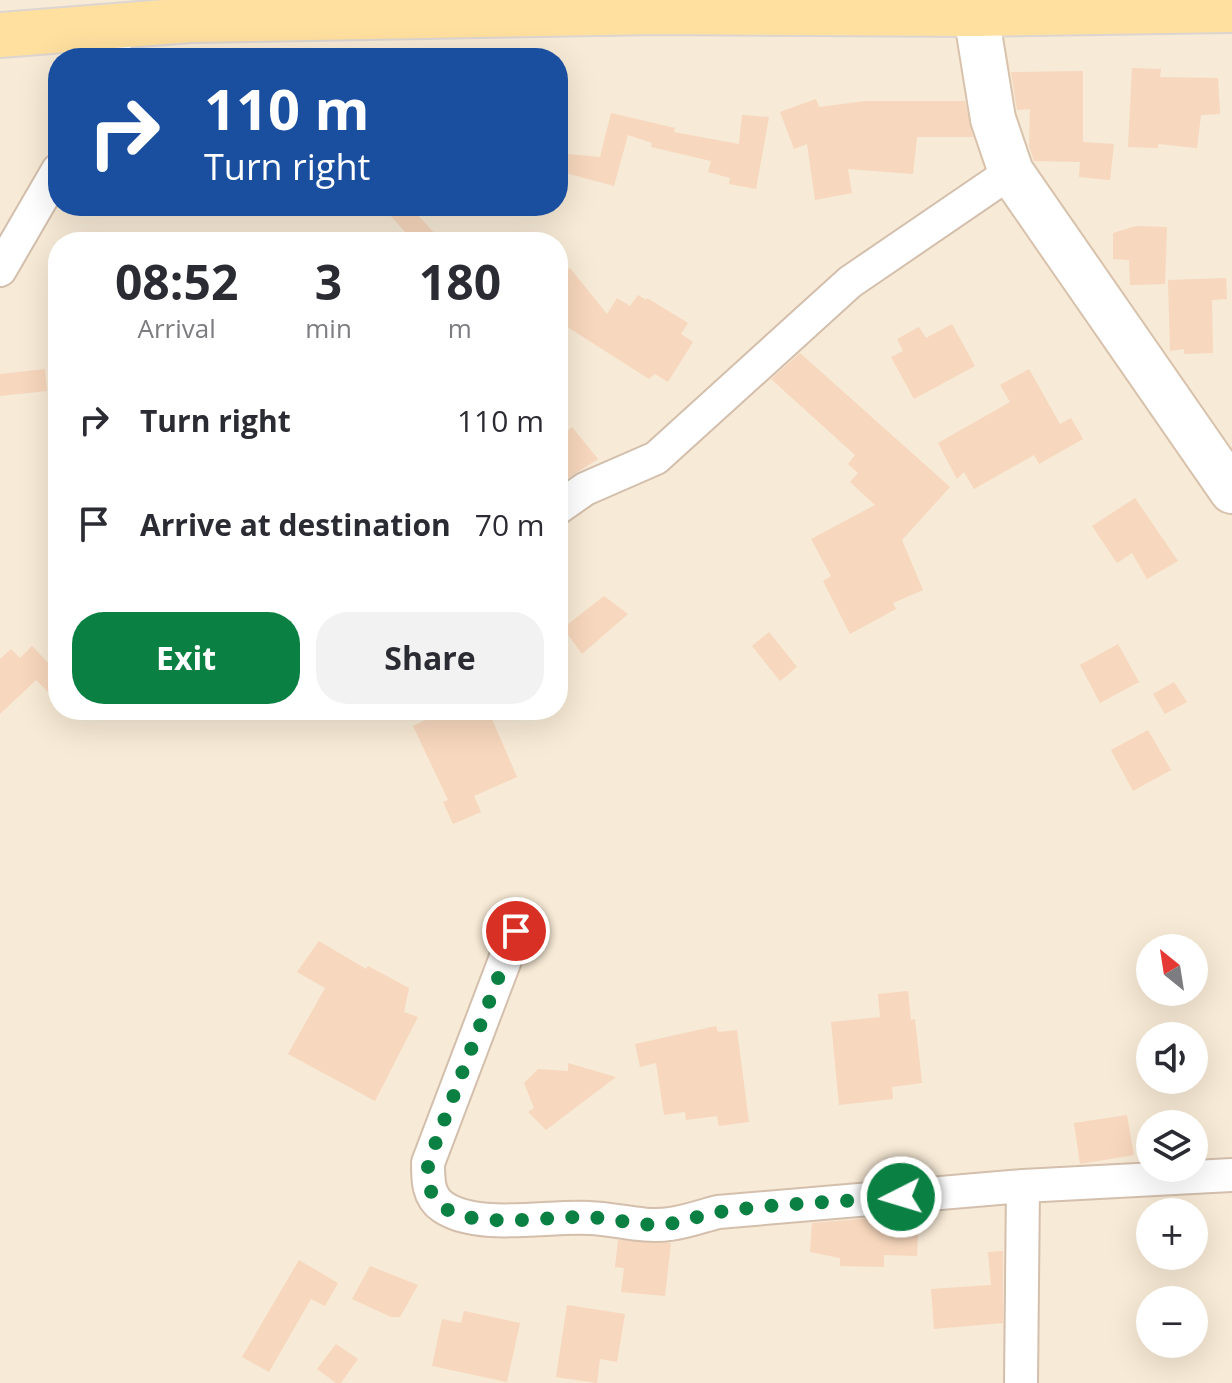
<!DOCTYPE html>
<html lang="en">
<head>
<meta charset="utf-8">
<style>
	body { margin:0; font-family:"Open Sans",sans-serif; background:#f2f2f3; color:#2b2b33; height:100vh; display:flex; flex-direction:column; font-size:30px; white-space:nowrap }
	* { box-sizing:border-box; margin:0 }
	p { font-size:26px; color:#7c7c81 }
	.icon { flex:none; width:44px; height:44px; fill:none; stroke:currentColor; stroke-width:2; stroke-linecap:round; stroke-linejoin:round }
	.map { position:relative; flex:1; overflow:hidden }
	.drawer { position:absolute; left:48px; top:232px; width:520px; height:488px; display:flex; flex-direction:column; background:#fff; border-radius:32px; box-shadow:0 8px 32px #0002 }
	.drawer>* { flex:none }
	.guide { position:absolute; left:48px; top:48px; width:520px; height:168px; border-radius:32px; box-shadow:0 8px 32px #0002; background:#1a4fa0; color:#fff; overflow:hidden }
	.needle { width:52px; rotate:330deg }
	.tools { position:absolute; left:1136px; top:934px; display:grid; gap:16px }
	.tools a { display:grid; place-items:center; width:72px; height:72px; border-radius:50%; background:#fff; box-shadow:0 8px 32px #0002; font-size:40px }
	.pin { position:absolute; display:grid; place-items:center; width:68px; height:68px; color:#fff; margin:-34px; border:4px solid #fff; border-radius:50%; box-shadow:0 2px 8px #0007 }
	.me { position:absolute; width:88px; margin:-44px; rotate:265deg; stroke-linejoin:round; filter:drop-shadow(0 0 6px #0008) }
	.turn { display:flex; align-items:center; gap:28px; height:168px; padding:0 24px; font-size:36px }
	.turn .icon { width:104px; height:104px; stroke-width:2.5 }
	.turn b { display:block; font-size:56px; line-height:68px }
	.eta { display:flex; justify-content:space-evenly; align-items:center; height:136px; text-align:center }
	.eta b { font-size:48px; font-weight:700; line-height:56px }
	.primary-button { display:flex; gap:16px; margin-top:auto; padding:16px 24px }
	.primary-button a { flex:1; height:92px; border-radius:32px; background:#0b8043; color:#fff; font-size:32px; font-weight:700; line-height:92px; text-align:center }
	.primary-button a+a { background:#f2f2f3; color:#2b2b33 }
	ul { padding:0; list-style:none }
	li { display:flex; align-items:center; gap:24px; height:104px; padding:0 24px }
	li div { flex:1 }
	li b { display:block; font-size:30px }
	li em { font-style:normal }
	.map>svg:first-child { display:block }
	.residential { fill:#f7ead6; fill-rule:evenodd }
	.building { fill:#f7d7bd }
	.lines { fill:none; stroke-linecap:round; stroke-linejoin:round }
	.street-casing { stroke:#d3bfac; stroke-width:36 }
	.secondary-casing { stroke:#d8c2ac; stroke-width:48 }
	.primary-casing { stroke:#ddd5d0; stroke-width:48 }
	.street { stroke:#fff; stroke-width:32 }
	.secondary { stroke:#fff; stroke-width:44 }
	.primary { stroke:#ffe09f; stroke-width:44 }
	.route { stroke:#0b8043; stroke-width:14; stroke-dasharray:0 25.2 }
</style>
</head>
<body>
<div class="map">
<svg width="1232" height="1383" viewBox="0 0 1232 1383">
	<rect width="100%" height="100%" fill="#fef7e9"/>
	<path class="residential" d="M0 0H1232V1383H0ZM58 58H558V206H58ZM58 242H558V710H58ZM1150 948H1194V992H1150ZM1150 1036H1194V1080H1150ZM1150 1124H1194V1168H1150ZM1150 1212H1194V1256H1150ZM1150 1300H1194V1344H1150Z"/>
	<path class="building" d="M1132 68 1161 69 1160 77 1218 78 1220 114 1201 115 1197 148 1158 144V148L1128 147Z
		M1083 71V142L1114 144 1110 180 1079 177 1080 162 1034 161 1029 146 1030 109 1017 110 1011 72Z
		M816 99 819 107 865 101H965L973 137H917L913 174 848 169 852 193 815 200 807 144 794 149 780 112Z
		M611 113 675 128 674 132 739 144 742 115 769 117 756 189 729 184 730 178 708 172 711 161 651 147 652 143 628 135 614 186 558 171V153L600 157Z
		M382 206H409L443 242H414Z
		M1136 226 1167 227 1165 284 1130 285 1129 260 1113 259V233Z
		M570 268 607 314 617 298 630 306 638 295 646 300 647 298 688 323 681 334 693 342 668 382 655 374 649 379 558 321V278Z
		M1226 278 1227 299 1212 300 1213 353 1184 354V349L1170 351 1168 280Z
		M952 324 975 366 914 399 891 357 903 351 897 339 919 327 926 338Z
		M800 353 950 487 902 540 923 590 893 603 896 609 850 634 823 581 831 576 811 539 875 505 850 482 858 473 848 464 855 455 771 379Z
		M45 369 47 391 0 396V374Z
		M1029 369 1060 424 1071 418 1083 439 1039 464 1034 455 974 489 964 472 957 479 938 443 1010 402 1000 385Z
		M572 427 598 459 565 480 558 472V438Z
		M1135 498 1178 561 1147 579 1132 553 1117 563 1092 526Z
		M604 596 628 614 582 654 563 628Z
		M769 632 797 667 780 681 752 646Z
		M1118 644 1139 682 1100 703 1080 665Z
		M32 646 58 673V702L36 680 0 714V659L11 649 20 658Z
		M1174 682 1187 702 1165 714 1153 694Z
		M446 710H488L517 777 474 796 481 812 453 824 443 802 448 800 413 726Z
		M1148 730 1171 770 1133 791 1111 750Z
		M319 941 366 969 368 966 409 988 404 1012 418 1017 375 1101 288 1054 325 988 297 972Z
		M908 991 911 1020 915 1019 922 1083 892 1087 893 1099 839 1105 831 1022 880 1017 878 994Z
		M716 1026 718 1032 737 1030 749 1122 719 1126 717 1116 686 1120 685 1112 664 1115 656 1063 640 1067 635 1044Z
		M568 1063 616 1077 546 1130 528 1112 534 1108 524 1083 538 1069 568 1071Z
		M1127 1115 1134 1155 1080 1164 1074 1123Z
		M919 1214 917 1256 884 1255V1267L840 1266V1258L810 1252 812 1223Z
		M618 1240 671 1243 665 1296 621 1292 624 1268 615 1267Z
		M1003 1251V1323L934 1329 931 1289 991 1285 988 1252Z
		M299 1260 338 1283 325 1306 311 1299 269 1372 242 1357Z
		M370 1266 418 1285 400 1317H391L352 1299Z
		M567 1305 625 1314 617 1362 600 1359 597 1383 556 1377Z
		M464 1311 520 1323 507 1382 432 1366 442 1319 461 1323Z
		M336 1344 358 1359 341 1383H336L317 1369Z"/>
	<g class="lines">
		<defs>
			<path id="street" d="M109 58 122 26
				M0 270 58 170
				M558 508 585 489 656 458 850 282 1011 172
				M516 931 428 1163C428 1180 428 1197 443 1207 479 1231 549 1215 590 1218 616 1219 644 1228 670 1224 686 1222 702 1216 718 1212L1023 1186 1232 1175
				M1021 1383 1023 1186"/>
			<path id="secondary" d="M976 14 993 119 1011 172 1232 491"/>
			<path id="primary" d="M0 35 190 20 659 12 976 14 1232 10"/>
		</defs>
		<use href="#street" class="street-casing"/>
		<use href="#secondary" class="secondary-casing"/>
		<use href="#primary" class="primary-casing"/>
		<use href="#street" class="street"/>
		<use href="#secondary" class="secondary"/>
		<use href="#primary" class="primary"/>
	</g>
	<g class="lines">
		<path class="route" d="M516 931 428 1163C428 1180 428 1197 443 1207 476 1230 548 1216 587 1217 611 1218 635 1225 659 1225 680 1224 699 1215 719 1212 778 1203 841 1202 901 1197"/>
	</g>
</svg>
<div class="tools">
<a><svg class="needle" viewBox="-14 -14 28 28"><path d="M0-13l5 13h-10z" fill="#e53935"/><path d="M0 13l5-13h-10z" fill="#7c7c81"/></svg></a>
<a><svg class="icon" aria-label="sound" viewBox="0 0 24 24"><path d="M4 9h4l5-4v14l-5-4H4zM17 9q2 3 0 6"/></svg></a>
<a><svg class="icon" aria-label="layers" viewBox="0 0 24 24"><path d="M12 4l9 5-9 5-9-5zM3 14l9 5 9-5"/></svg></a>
<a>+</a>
<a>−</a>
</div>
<div class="pin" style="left:516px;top:931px;background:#d93025"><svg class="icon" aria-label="arrive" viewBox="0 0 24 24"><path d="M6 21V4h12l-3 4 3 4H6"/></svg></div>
<svg class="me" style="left:901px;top:1197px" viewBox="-20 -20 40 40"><circle r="17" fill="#0b8043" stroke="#fff" stroke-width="3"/><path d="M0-11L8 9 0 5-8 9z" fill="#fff"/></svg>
<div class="guide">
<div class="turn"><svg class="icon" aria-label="right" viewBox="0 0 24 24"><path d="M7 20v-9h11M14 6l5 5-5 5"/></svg><div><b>110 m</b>Turn right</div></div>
</div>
<section class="drawer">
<div class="eta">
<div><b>08:52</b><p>Arrival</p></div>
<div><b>3</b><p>min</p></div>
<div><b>180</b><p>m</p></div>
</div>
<ul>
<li><svg class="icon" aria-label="right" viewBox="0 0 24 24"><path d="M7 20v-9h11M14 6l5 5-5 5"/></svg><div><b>Turn right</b></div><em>110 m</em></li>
<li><svg class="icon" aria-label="arrive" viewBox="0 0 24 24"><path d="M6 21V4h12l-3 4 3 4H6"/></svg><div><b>Arrive at destination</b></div><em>70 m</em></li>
</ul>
<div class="primary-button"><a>Exit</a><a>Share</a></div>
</section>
</div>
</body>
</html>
